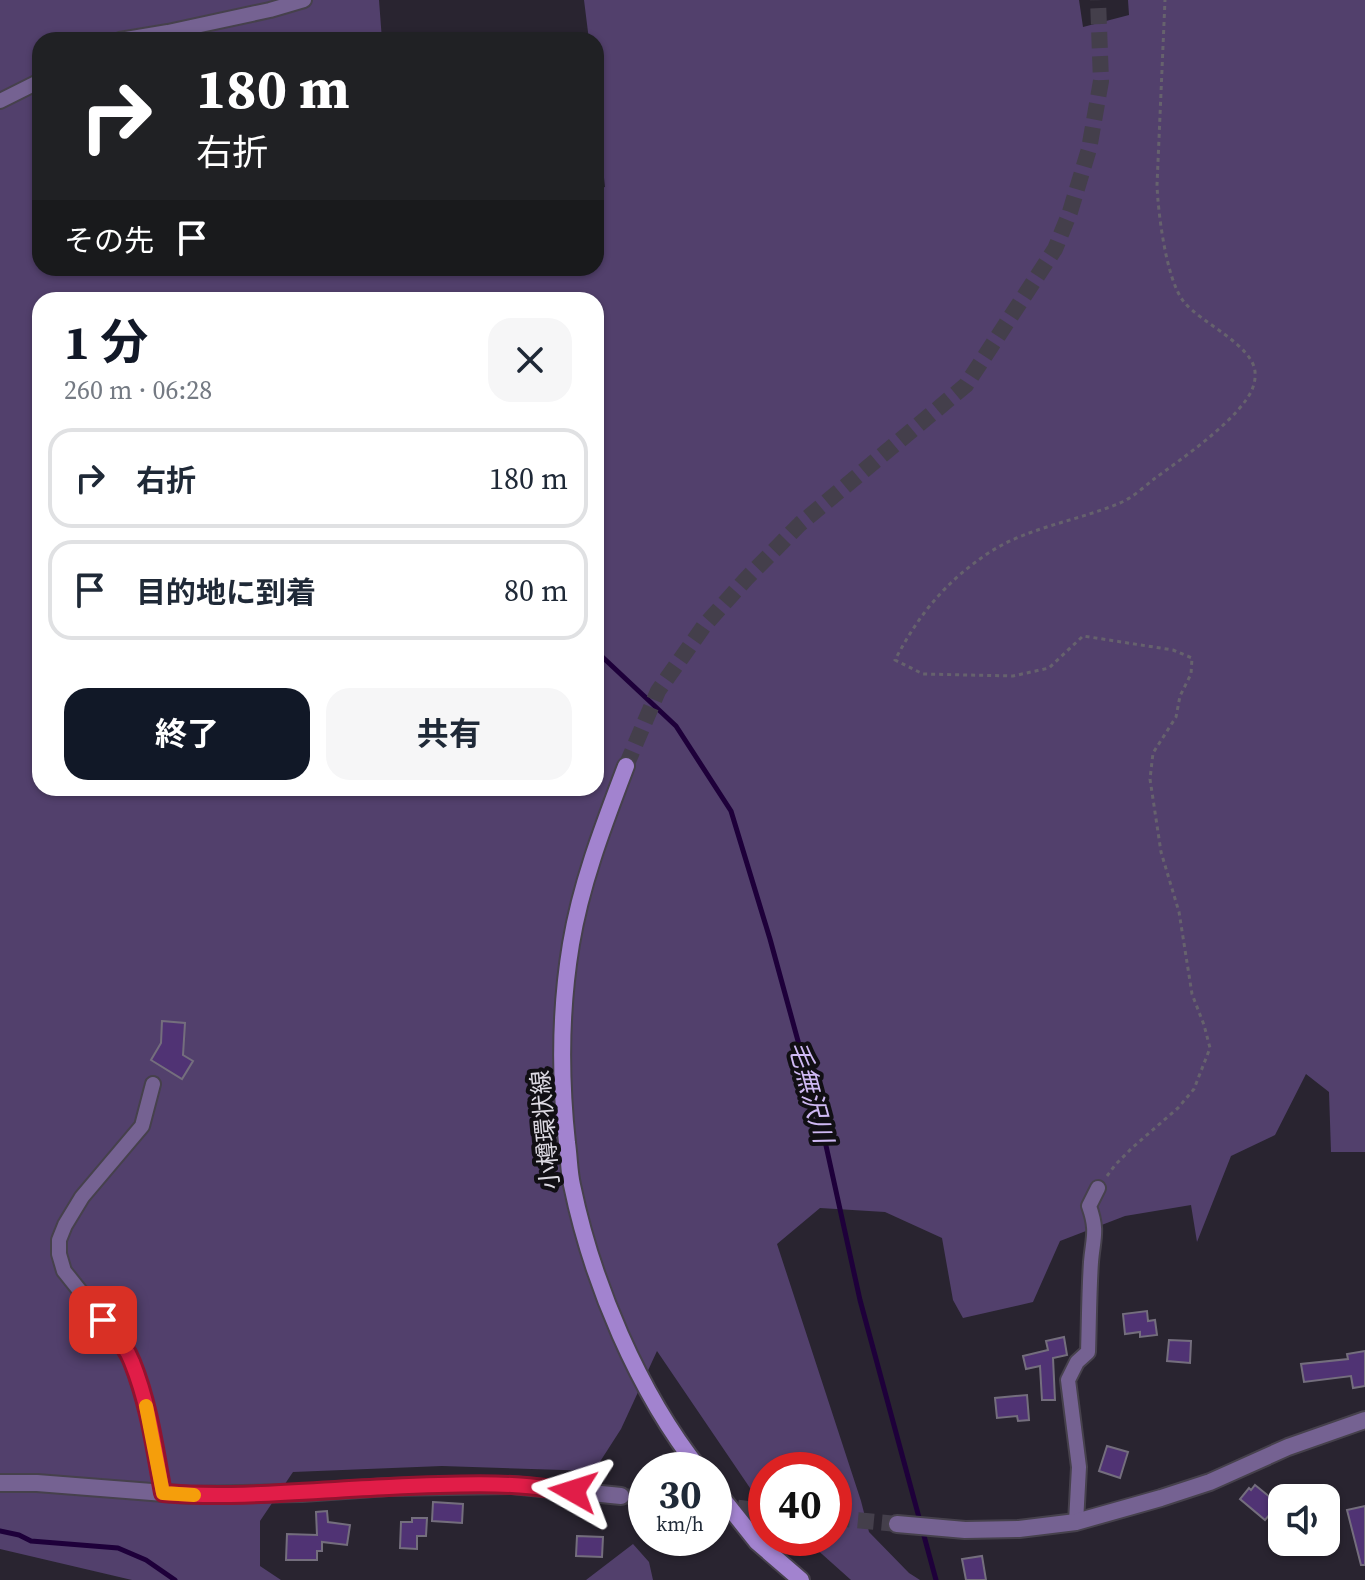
<!DOCTYPE html>
<html lang="ja">
<head>
<meta charset="utf-8">
<style>
	body { margin:0; font-family:"Source Serif 4","Noto Sans JP",serif; background:#f6f6f7; color:#1f2937; height:100vh; display:flex; flex-direction:column; font-size:30px; white-space:nowrap }
	* { box-sizing:border-box; margin:0 }
	p { font-size:26px; color:#747a83 }
	.icon { flex:none; width:44px; height:44px; fill:none; stroke:currentColor; stroke-width:2; stroke-linecap:round; stroke-linejoin:round }
	.map { position:relative; flex:1; overflow:hidden }
	.panel { position:absolute; left:32px; top:292px; width:572px; height:504px; display:flex; flex-direction:column; background:#fff; border-radius:24px; box-shadow:0 2px 6px #0004 }
	.panel>* { flex:none }
	.guide { position:absolute; left:32px; top:32px; width:572px; height:244px; border-radius:24px; box-shadow:0 2px 6px #0004; background:#202124; color:#fff; overflow:hidden }
	.controls { position:absolute; left:1268px; top:1484px; display:grid; gap:16px }
	.controls a { display:grid; place-items:center; width:72px; height:72px; border-radius:16px; background:#fff; box-shadow:0 2px 6px #0004; font-size:40px }
	.speed { position:absolute; left:628px; top:1452px; display:flex; gap:16px; font-size:40px; font-weight:700; text-align:center }
	.speed>* { display:grid; place-content:center; width:104px; height:104px; border-radius:50%; background:#fff; box-shadow:0 2px 6px #0004; line-height:1 }
	.speed small { font-size:20px; font-weight:400 }
	.speed .limit { border:12px solid #d22; background:#fff; color:#111 }
	.pin { position:absolute; display:grid; place-items:center; width:68px; height:68px; color:#fff; margin:-34px; border-radius:16px; box-shadow:0 4px 12px #0006 }
	.me { position:absolute; width:88px; margin:-44px; rotate:276deg; stroke-linejoin:round; filter:drop-shadow(0 0 6px #0008) }
	.turn { display:flex; align-items:center; gap:28px; height:168px; padding:0 32px; font-size:36px }
	.turn .icon { width:104px; height:104px; stroke-width:2.5 }
	.turn b { display:block; font-size:56px; line-height:68px }
	.then { display:flex; align-items:center; height:76px; padding:0 32px; background:#0003; gap:16px; font-size:30px }
	.round { display:grid; place-items:center; flex:none; width:84px; height:84px; border-radius:24px; background:#f6f6f7 }
	.headline { display:flex; align-items:center; justify-content:space-between; height:136px; padding:0 32px }
	h1 { font-size:48px; font-weight:700; line-height:60px; color:#111827 }
	.action { display:flex; gap:16px; margin-top:auto; padding:16px 32px }
	.action a { flex:1; height:92px; border-radius:24px; background:#111827; color:#fff; font-size:32px; font-weight:700; line-height:92px; text-align:center }
	.action a+a { background:#f6f6f7; color:#1f2937 }
	ul { padding:0; list-style:none }
	li { display:flex; align-items:center; gap:24px; height:100px; margin:0 16px 12px; padding:0 16px; border:4px solid #e0e1e3; border-radius:24px }
	li div { flex:1 }
	li b { display:block; font-size:30px }
	li em { font-style:normal }
	.map>svg:first-child { display:block }
	.green { fill:#52406c; fill-rule:evenodd }
	.lines { fill:none; stroke-linecap:round; stroke-linejoin:round }
	.stream { stroke:#1e003a; stroke-width:5 }
	.building { fill:#503374; stroke:#746e7d; stroke-width:2 }
	.tertiary-tunnel { stroke:#443f4b; stroke-width:16; stroke-dasharray:16 8; stroke-linecap:butt }
	.secondary-tunnel { stroke:#443f4b; stroke-width:16; stroke-dasharray:16 8; stroke-linecap:butt }
	.minor-casing { stroke:#46414c; stroke-width:18 }
	.tertiary-casing { stroke:#46414c; stroke-width:20 }
	.secondary-casing { stroke:#46414c; stroke-width:20 }
	.path { stroke:#66626d; stroke-width:3; stroke-dasharray:4 4; stroke-linecap:butt }
	.minor { stroke:#756292; stroke-width:14 }
	.tertiary { stroke:#756292; stroke-width:16 }
	.secondary { stroke:#a283cf; stroke-width:16 }
	.route-casing { stroke:#92132f; stroke-width:20 }
	.route { stroke:#e11d48; stroke-width:14 }
	.slow { stroke:#f59e0b; stroke-width:14 }
	.labels { text-anchor:middle; dominant-baseline:central; stroke-width:8; stroke-linejoin:round; paint-order:stroke }
	.street-label { font-size:24px; fill:#dcd9e2; stroke:#110f14 }
	.water-label { font-size:26px; font-style:italic; fill:#cfb9f3; stroke:#110f14 }
</style>
</head>
<body>
<div class="map">
<svg width="1365" height="1580" viewBox="0 0 1365 1580">
	<rect width="100%" height="100%" fill="#292430"/>
	<path class="green" d="M0 0H379L382 40H40V268H596V189L605 187 596 105V40H589L584 0H1079L1083 27 1129 15 1128 0H1365V1152H1331L1329 1092 1306 1074 1275 1135 1231 1156 1197 1242 1191 1205 1125 1216 1060 1241 1033 1302 963 1318 953 1300 942 1238 885 1212 820 1208 777 1244 861 1501 869 1532 909 1573 920 1580H851L804 1538H834V1470H766V1503L750 1488 657 1351 621 1429 594 1471 442 1466 293 1472 260 1521V1566L281 1580H132L0 1549ZM40 300H596V788H40Z
		M633 1544 649 1562 653 1580H586Z"/>
	<g class="lines">
		<path class="stream" d="M596 651 676 726 731 811 770 939 823 1132 860 1300 936 1580
			M0 1531 19 1535 31 1541 118 1548 146 1560 175 1580"/>
	</g>
	<path class="building" d="M162 1021 185 1023 183 1055 193 1061 182 1079 151 1060 161 1043Z
		M1147 1311 1148 1321 1155 1320 1157 1335 1140 1337V1332L1125 1334 1123 1314Z
		M1064 1337 1067 1355 1053 1358 1055 1400H1042L1040 1366 1026 1369 1023 1356 1048 1350 1046 1341Z
		M1169 1340 1191 1341 1190 1363 1167 1361Z
		M1365 1351V1386L1353 1388 1351 1376 1304 1382 1301 1364 1348 1359 1347 1354Z
		M1027 1395 1029 1420 1018 1421 1017 1416 997 1418 995 1398Z
		M1107 1446 1128 1452 1120 1478 1099 1471Z
		M1255 1485 1276 1502 1274 1504 1277 1506 1265 1520 1240 1499 1249 1488 1251 1490Z
		M433 1502 463 1504 462 1523 432 1521Z
		M1365 1506V1565H1361L1347 1510Z
		M327 1511 328 1522 350 1525 347 1545 322 1542V1551H317V1560H286L287 1534 317 1535 316 1512Z
		M412 1518H427L426 1536H417V1549L400 1548 401 1522H412Z
		M577 1536 603 1537 602 1557 576 1556Z
		M982 1556 986 1580H966L962 1559Z"/>
	<g class="lines">
		<path class="tertiary-tunnel" d="M621 1496 646 1498
			M714 1505 766 1511
			M834 1518 897 1524"/>
		<path class="secondary-tunnel" d="M626 766 658 691 704 626 746 579 800 524 966 385 1055 249 1070 212 1089 149 1101 81 1098 0"/>
		<defs>
			<path id="minor" d="M120 40 168 32 270 10 304 0
				M0 101 40 81
				M153 1084 142 1126 82 1197 65 1225 59 1240V1254L64 1271 123 1345 132 1362 147 1409 163 1493
				M1076 1522 1079 1467 1068 1380 1077 1362 1088 1352C1089 1322 1089 1292 1091 1262 1093 1238 1098 1231 1089 1206L1098 1188"/>
			<path id="tertiary" d="M0 1483H37L190 1495 302 1493 388 1487 512 1485 621 1496
				M897 1524 965 1530 1019 1529 1076 1522 1161 1498 1210 1482 1288 1447 1365 1420"/>
			<path id="secondary" d="M626 766C604 824 581 883 571 944 560 1010 560 1078 567 1143 569 1157 569 1172 572 1185 592 1282 638 1392 700 1470
				M714 1488 757 1542 801 1580"/>
		</defs>
		<use href="#minor" class="minor-casing"/>
		<use href="#tertiary" class="tertiary-casing"/>
		<use href="#secondary" class="secondary-casing"/>
		<path class="path" d="M1107 1176 1115 1165 1133 1147 1178 1108 1194 1089 1210 1048 1204 1025 1192 994 1179 912 1161 852 1150 779 1153 753 1176 717 1180 696 1191 674 1192 658 1173 650 1083 636 1049 668 1013 676 923 674 895 660C919 614 946 581 990 552 1029 527 1077 521 1120 503 1132 498 1144 487 1154 479 1183 458 1226 428 1246 400 1252 392 1256 382 1255 372 1253 345 1201 323 1184 302 1166 280 1158 212 1157 185L1165 0"/>
		<use href="#minor" class="minor"/>
		<use href="#tertiary" class="tertiary"/>
		<use href="#secondary" class="secondary"/>
	</g>
	<g class="lines">
		<defs>
			<path id="route" d="M103 1320C114 1334 126 1346 132 1362 149 1404 155 1450 163 1493 238 1499 314 1490 389 1487 430 1485 471 1483 512 1485 532 1486 553 1489 573 1491"/>
		</defs>
		<use href="#route" class="route-casing"/>
		<use href="#route" class="route"/>
		<path class="slow" d="M146 1406 163 1493 194 1495"/>
	</g>
	<g class="labels">
		<g class="street-label">
			<text transform="translate(545 1130) rotate(-95)">小樽環状線</text>
		</g>
		<g class="water-label">
			<text transform="translate(811 1092) rotate(75)">毛無沢川</text>
		</g>
	</g>
</svg>
<div class="controls">
<a><svg class="icon" aria-label="sound" viewBox="0 0 24 24"><path d="M4 9h4l5-4v14l-5-4H4zM17 9q2 3 0 6"/></svg></a>
</div>
<div class="speed"><div>30<small>km/h</small></div><div class="limit">40</div></div>
<div class="pin" style="left:103px;top:1320px;background:#d93025"><svg class="icon" aria-label="arrive" viewBox="0 0 24 24"><path d="M6 21V4h12l-3 4 3 4H6"/></svg></div>
<svg class="me" style="left:573px;top:1491px" viewBox="-20 -20 40 40"><path d="M0-17L14 15 0 8-14 15z" fill="#e11d48" stroke="#fff" stroke-width="4"/></svg>
<div class="guide">
<div class="turn"><svg class="icon" aria-label="right" viewBox="0 0 24 24"><path d="M7 20v-9h11M14 6l5 5-5 5"/></svg><div><b>180 m</b>右折</div></div>
<div class="then">その先<svg class="icon" aria-label="arrive" viewBox="0 0 24 24"><path d="M6 21V4h12l-3 4 3 4H6"/></svg></div>
</div>
<section class="panel">
<div class="headline"><div><h1>1 分</h1><p>260 m · 06:28</p></div><a class="round"><svg class="icon" aria-label="close" viewBox="0 0 24 24"><path d="M6 6l12 12M18 6L6 18"/></svg></a></div>
<ul>
<li><svg class="icon" aria-label="right" viewBox="0 0 24 24"><path d="M7 20v-9h11M14 6l5 5-5 5"/></svg><div><b>右折</b></div><em>180 m</em></li>
<li><svg class="icon" aria-label="arrive" viewBox="0 0 24 24"><path d="M6 21V4h12l-3 4 3 4H6"/></svg><div><b>目的地に到着</b></div><em>80 m</em></li>
</ul>
<div class="action"><a>終了</a><a>共有</a></div>
</section>
</div>
</body>
</html>
